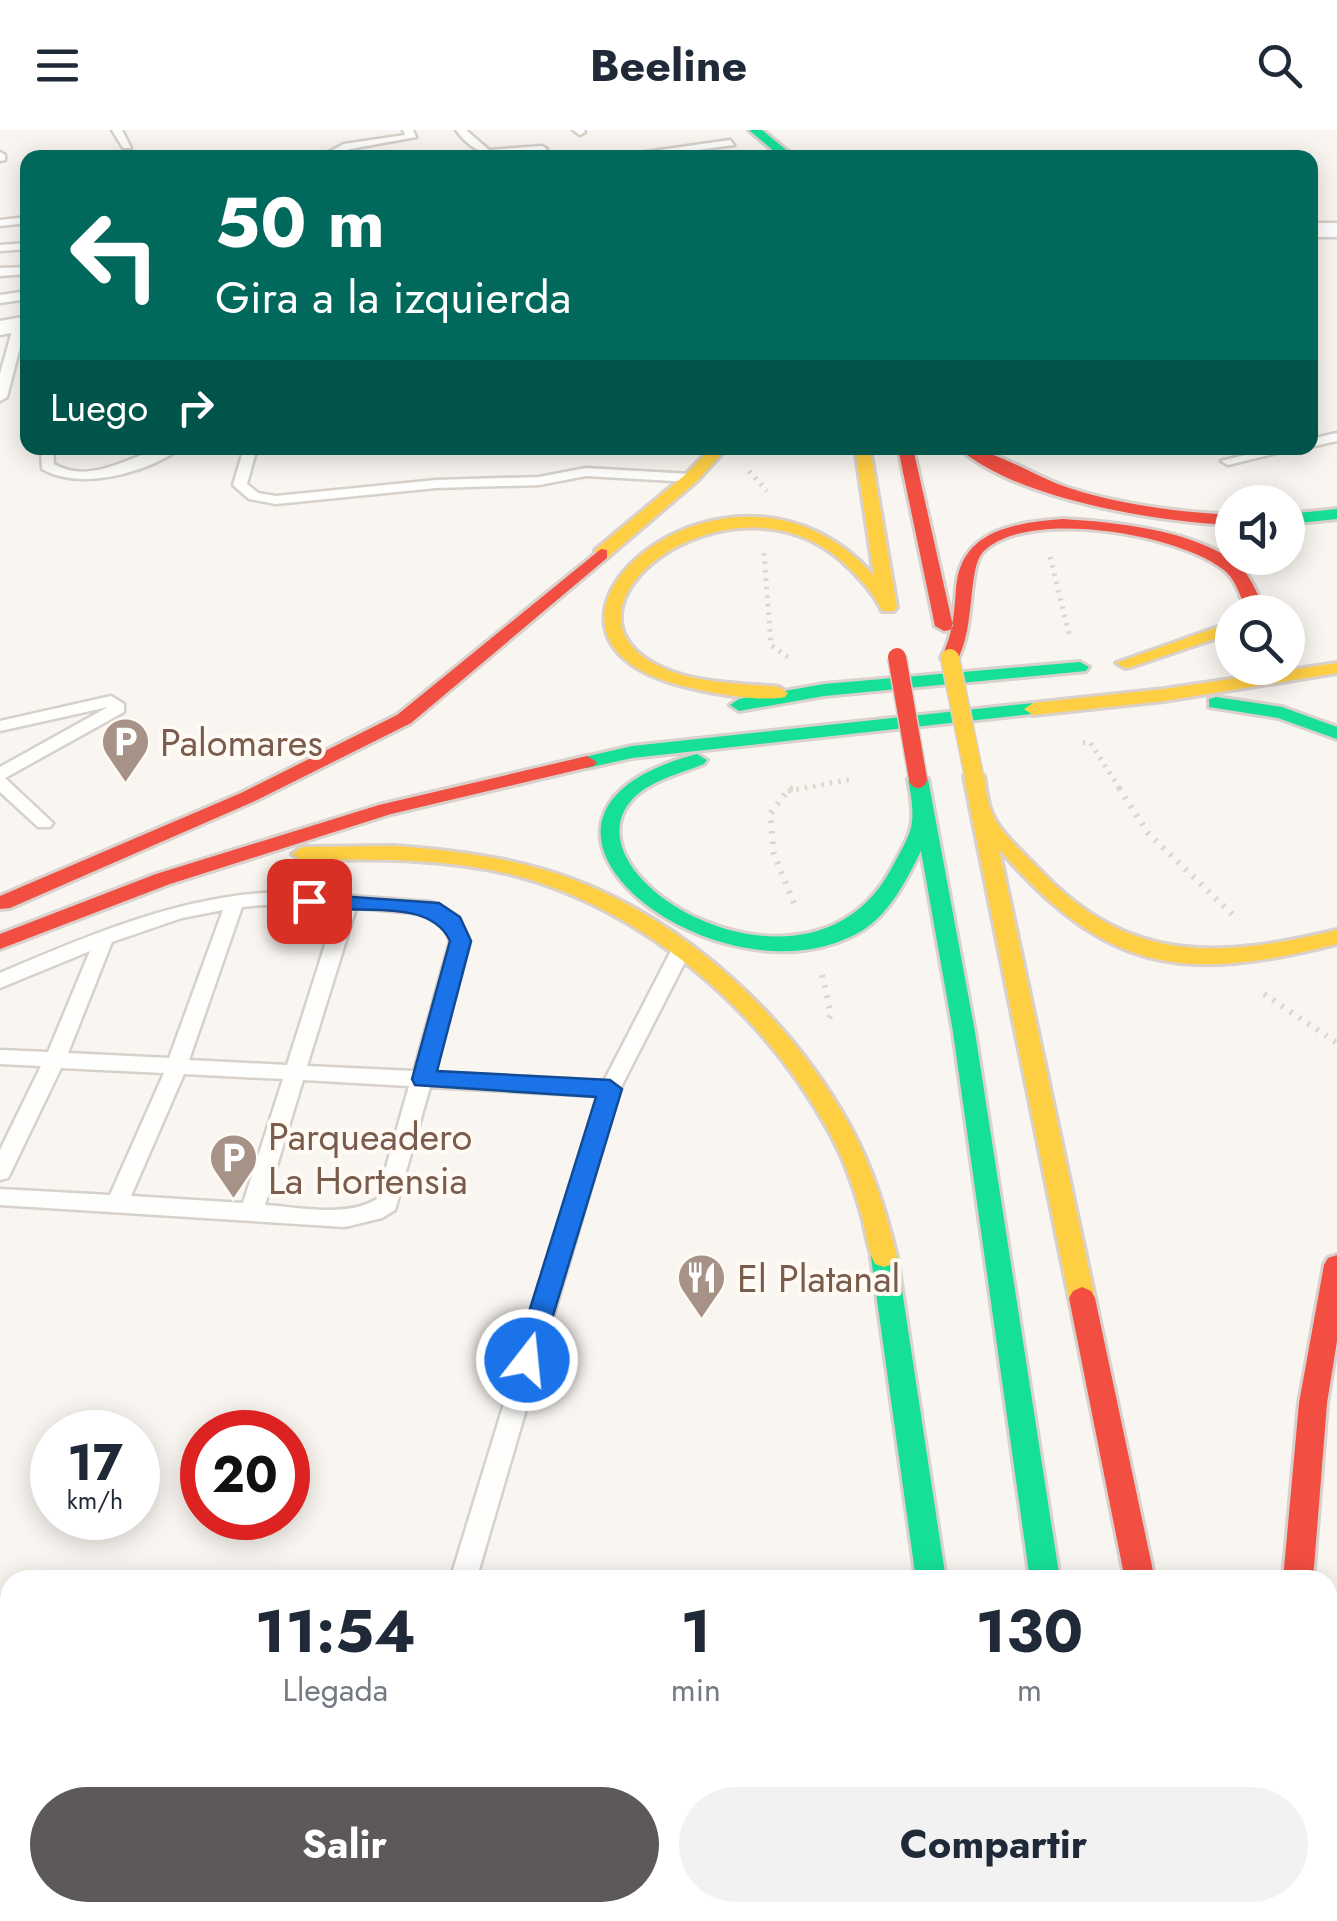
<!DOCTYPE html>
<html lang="es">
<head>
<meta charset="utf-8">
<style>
	body { margin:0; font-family:Jost,sans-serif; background:#f2f2f3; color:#1f2937; height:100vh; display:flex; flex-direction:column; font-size:38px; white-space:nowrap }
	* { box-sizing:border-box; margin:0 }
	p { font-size:32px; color:#747a83 }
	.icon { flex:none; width:55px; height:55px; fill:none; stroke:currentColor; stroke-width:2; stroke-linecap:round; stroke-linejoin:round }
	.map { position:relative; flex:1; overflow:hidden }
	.panel { position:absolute; left:0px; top:1440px; width:1338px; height:352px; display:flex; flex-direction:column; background:#fff; border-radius:30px 30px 0 0; box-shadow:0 5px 25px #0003 }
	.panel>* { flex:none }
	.hud { position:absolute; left:20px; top:20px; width:1298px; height:305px; border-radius:20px; box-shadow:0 5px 25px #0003; background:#00695c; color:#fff; overflow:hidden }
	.controls { position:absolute; left:1215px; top:355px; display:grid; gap:20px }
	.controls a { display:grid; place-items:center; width:90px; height:90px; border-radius:50%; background:#fff; box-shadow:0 5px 25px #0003; font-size:50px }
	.speed { position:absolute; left:30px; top:1280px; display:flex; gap:20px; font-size:50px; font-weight:700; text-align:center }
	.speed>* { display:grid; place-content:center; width:130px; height:130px; border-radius:50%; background:#fff; box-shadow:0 5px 25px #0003; line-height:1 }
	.speed small { font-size:25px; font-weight:400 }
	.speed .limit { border:15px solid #d22; background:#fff; color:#111 }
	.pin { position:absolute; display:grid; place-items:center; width:85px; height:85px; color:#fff; margin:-42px; border-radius:20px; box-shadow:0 5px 15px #0006 }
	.me { position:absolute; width:110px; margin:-55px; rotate:16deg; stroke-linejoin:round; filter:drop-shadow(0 0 8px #0008) }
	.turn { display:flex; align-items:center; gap:35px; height:210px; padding:0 30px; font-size:45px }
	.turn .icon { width:130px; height:130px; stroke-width:2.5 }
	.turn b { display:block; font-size:70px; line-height:85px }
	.then { display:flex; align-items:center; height:95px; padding:0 30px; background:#0003; gap:20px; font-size:38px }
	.eta { display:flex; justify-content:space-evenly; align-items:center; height:170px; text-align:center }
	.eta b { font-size:60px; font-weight:700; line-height:70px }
	.action { display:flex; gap:20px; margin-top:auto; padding:20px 30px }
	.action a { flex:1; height:115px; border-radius:60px; background:#5c585b; color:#fff; font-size:40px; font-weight:700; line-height:115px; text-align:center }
	.action a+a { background:#f2f2f3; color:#1f2937 }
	header { display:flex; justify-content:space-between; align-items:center; height:130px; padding:0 30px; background:#fff; font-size:45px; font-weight:700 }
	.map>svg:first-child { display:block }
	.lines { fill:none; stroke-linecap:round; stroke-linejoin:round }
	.lane-casing { stroke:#d7d1cb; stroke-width:5 }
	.street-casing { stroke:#d7d1cb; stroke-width:5 }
	.fast-casing { stroke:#dad1cc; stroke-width:6 }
	.slow-casing { stroke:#dad1cc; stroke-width:6 }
	.jam-casing { stroke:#dad1cc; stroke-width:6 }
	.path-far1 { stroke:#dcd5d0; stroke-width:5; stroke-dasharray:2.5 6; stroke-linecap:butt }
	.path { stroke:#dcd5d0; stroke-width:6; stroke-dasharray:2.5 8; stroke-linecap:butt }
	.lane { fill:#fefefd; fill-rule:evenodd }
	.street { fill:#fefefd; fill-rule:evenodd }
	.fast { fill:#16e098; fill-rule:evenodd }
	.slow { fill:#ffcf43; fill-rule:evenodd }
	.jam { fill:#f24e42; fill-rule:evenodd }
	.slow-bridge-casing { stroke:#dad1cc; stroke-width:21; stroke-linecap:butt }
	.jam-bridge-casing { stroke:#dad1cc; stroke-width:21; stroke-linecap:butt }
	.slow-bridge { stroke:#ffcf43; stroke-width:18 }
	.jam-bridge { stroke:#f24e42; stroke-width:18 }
	.route { fill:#1a73e8; stroke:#114b97; stroke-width:2.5 }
	.labels { text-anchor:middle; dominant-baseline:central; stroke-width:8; stroke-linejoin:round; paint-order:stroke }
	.poi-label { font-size:38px; fill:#7a5c4d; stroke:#fffaf3; text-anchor:start }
</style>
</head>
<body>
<header><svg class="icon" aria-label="menu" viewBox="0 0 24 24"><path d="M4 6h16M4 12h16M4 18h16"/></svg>Beeline<svg class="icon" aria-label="search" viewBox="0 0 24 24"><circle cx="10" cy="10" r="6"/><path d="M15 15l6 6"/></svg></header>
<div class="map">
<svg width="1337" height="1791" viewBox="0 0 1337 1791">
	<rect width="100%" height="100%" fill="#f9f5f0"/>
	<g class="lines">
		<defs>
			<path id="lane" d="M112 0H122L131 18H123Z
				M403 0H413L416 7 350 19 332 28H317L344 14 405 5Z
				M456 0H466L489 20 542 16 547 19C514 34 478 31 456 0Z
				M573 0H584L585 2 580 5Z
				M730 10 734 15 638 28H604Z
				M0 22 5 25V30L0 31Z
				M28 87V93L0 96V90Z
				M28 113V119L0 121V115Z
				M28 137V144L0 146V138Z
				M28 161V169L0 173V165Z
				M20 190 26 194 7 267 0 271V244L14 194Z
				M1337 303V311L1310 317V309Z
				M41 318H53L54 334C98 359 138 315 181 318 146 343 81 361 42 339Z
				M244 318H257L247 354 258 363 276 366 436 350 539 347 586 338 691 344 698 348 691 352 586 346 539 355 436 358 276 374 249 369 233 355Z
				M1273 318H1297L1228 335 1221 331Z
				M111 566 124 574V582L5 648 53 693 50 697H38L0 662V637L108 577 0 601V591Z
				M263 763H311L431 772 459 788 470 811 434 942 604 951 674 815H688L691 820 620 959 476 1450H450L598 966 430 957 395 1080 382 1088 345 1097 0 1075V1059L110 1065 164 943 61 938 11 1042 8 1048 0 1050V1020L41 936 0 934V920L48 922 90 821 0 858V843C85 807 170 770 263 763ZM263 775 337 777 287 935 189 930 242 777ZM356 778 427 784 444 796 450 811 414 941 307 936ZM223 780 169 928 68 923 112 812 182 788ZM184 944 283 949 243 1073 131 1066ZM303 950 409 956 377 1069C346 1088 299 1077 265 1075Z
				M352 1782H382L380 1791H350Z"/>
			<path id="street" d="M1310 93H1337V107H1310Z
				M28 186V200L0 205V191Z"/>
			<path id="fast" d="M749 0H762L796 28H782Z
				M1337 379V389L1288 394V384Z
				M1080 532 1089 537 1086 541 824 566 739 581 730 575 739 569 824 554Z
				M1216 567 1282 577 1337 597V609L1278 588 1209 577V569Z
				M1033 573 1042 579 1040 583 632 628 587 638 577 632 580 628 632 616Z
				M697 624 707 630 704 634C679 644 647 651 630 672 566 751 808 889 890 741 913 699 917 697 908 649L918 643 928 649 975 902 1060 1450H1030L953 902 921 721C907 749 890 783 863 800 724 886 457 687 697 624Z
				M884 1117 893 1120 897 1127 946 1450H916L871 1127 875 1120Z
				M1189 1782H1223L1225 1791H1191Z"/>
			<path id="slow" d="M711 318H727L697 351 607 428H595V420L685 345Z
				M855 318H870L897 477 894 481H882C875 465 862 451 850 439 742 327 543 471 653 533 690 554 737 553 779 557L788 563 785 567C757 573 700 561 672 553 484 497 733 285 874 446Z
				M1232 492V503L1131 537 1125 538 1116 533Z
				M1337 533V543L1164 571 1033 585 1024 579 1033 573 1164 559Z
				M974 640 984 646C986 658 987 672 992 683 1000 703 1026 725 1041 741 1130 835 1220 828 1337 800V814C1183 853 1106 843 999 719L1095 1168 1091 1175 1082 1179 1073 1175 1069 1168 972 687 964 646Z
				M393 716C454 720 515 728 572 749 688 792 793 891 851 998 873 1039 886 1082 897 1127L893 1134 884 1137 875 1134C867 1118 866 1100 861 1083 853 1054 842 1024 827 998 763 882 644 779 514 745 445 728 373 728 302 731L292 724 302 717Z"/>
			<path id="jam" d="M898 318H913L953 496 950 500 944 501 935 496Z
				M959 318C991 316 1036 348 1069 358 1122 375 1177 382 1232 385V395C1158 392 1015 369 959 318Z
				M1063 389C1114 392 1194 400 1236 433 1248 442 1255 458 1261 472L1257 482H1240L1243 472C1238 460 1234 448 1224 440 1179 404 1027 377 983 422 967 439 976 500 956 532H944L941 528C953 505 954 484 956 459 960 400 1014 393 1063 389Z
				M601 419 607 420V428L411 593 255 671 10 778 0 779V766L241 663 397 585Z
				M587 626 597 632 594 636 391 684 170 754 0 819V804L156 744 379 675Z
				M1337 1125V1211L1327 1273 1313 1450H1283L1299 1273 1324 1135 1328 1128Z
				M1082 1157 1091 1161 1095 1168 1155 1450H1125L1069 1168 1073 1161Z
				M1328 1770 1335 1791H1301L1300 1782H1328Z
				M966 1782H1000L1002 1791H968Z
				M1063 1782H1097L1098 1791H1064Z"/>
		</defs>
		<use href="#lane" class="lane-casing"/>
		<use href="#street" class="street-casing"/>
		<use href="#fast" class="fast-casing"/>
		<use href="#slow" class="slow-casing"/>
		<use href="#jam" class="jam-casing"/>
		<path class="path-far1" d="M749 341 767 361
			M764 423 771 515 792 530
			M1050 427 1069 504
			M1083 613 1090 612 1121 661
			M788 661 853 649"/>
		<path class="path" d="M1119 658 1148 703 1234 786
			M794 773 774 724 770 684 789 659 795 658
			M822 845 831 885 825 895
			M1264 864 1337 913"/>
		<use href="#lane" class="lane"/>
		<use href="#street" class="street"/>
		<use href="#fast" class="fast"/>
		<use href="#slow" class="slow"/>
		<use href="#jam" class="jam"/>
		<defs>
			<path id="slow-bridge" d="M950 528 974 646"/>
			<path id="jam-bridge" d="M897 527 918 649"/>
		</defs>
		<use href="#slow-bridge" class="slow-bridge-casing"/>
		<use href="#jam-bridge" class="jam-bridge-casing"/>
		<use href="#slow-bridge" class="slow-bridge"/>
		<use href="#jam-bridge" class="jam-bridge"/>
	</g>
	<path class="route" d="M309 764 439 773 460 787 471 811 437 941 610 950 622 959 537 1238 527 1241 517 1238 514 1230 596 967 415 955 412 949 450 811C429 764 345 787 302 776L299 771 302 766Z"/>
	<defs>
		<symbol id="parking-pin" viewBox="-11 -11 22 30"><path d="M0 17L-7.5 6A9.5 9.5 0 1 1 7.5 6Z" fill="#a69286" stroke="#fffaf3"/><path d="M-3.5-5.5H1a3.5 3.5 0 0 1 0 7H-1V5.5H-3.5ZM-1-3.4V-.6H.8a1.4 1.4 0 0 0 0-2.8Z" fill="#fff"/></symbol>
		<symbol id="restaurant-pin" viewBox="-11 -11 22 30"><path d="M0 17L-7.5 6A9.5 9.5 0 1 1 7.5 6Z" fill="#a69286" stroke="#fffaf3"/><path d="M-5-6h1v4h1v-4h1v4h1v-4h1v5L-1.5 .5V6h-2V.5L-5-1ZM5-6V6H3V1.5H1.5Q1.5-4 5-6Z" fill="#fff"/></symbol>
	</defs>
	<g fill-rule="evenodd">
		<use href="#parking-pin" x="98" y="584" width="55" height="75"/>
		<use href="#parking-pin" x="206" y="1000" width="55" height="75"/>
		<use href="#restaurant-pin" x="674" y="1120" width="55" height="75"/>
	</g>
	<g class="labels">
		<g class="poi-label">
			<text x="160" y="612">Palomares</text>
			<text x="268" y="1006">Parqueadero<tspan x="268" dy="44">La Hortensia</tspan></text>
			<text x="737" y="1148">El Platanal</text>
		</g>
	</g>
</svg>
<div class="controls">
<a><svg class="icon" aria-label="sound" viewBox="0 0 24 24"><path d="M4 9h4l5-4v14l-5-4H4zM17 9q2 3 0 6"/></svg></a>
<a><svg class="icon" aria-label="search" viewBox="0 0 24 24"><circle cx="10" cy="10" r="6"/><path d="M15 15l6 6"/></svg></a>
</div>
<div class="speed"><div>17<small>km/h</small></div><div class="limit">20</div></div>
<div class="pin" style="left:309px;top:771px;background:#d93025"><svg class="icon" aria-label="arrive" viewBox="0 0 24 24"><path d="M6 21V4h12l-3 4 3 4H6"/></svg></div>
<svg class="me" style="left:527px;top:1230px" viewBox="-20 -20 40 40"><circle r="17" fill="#1a73e8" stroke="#fff" stroke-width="3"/><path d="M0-11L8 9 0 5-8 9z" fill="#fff"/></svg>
<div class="hud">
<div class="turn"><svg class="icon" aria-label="left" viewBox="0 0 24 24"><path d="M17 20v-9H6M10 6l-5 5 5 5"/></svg><div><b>50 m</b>Gira a la izquierda</div></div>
<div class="then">Luego<svg class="icon" aria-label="right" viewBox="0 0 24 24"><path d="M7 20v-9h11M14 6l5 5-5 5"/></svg></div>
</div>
<section class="panel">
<div class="eta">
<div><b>11:54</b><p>Llegada</p></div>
<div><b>1</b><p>min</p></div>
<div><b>130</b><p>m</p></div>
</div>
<div class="action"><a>Salir</a><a>Compartir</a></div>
</section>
</div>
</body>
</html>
